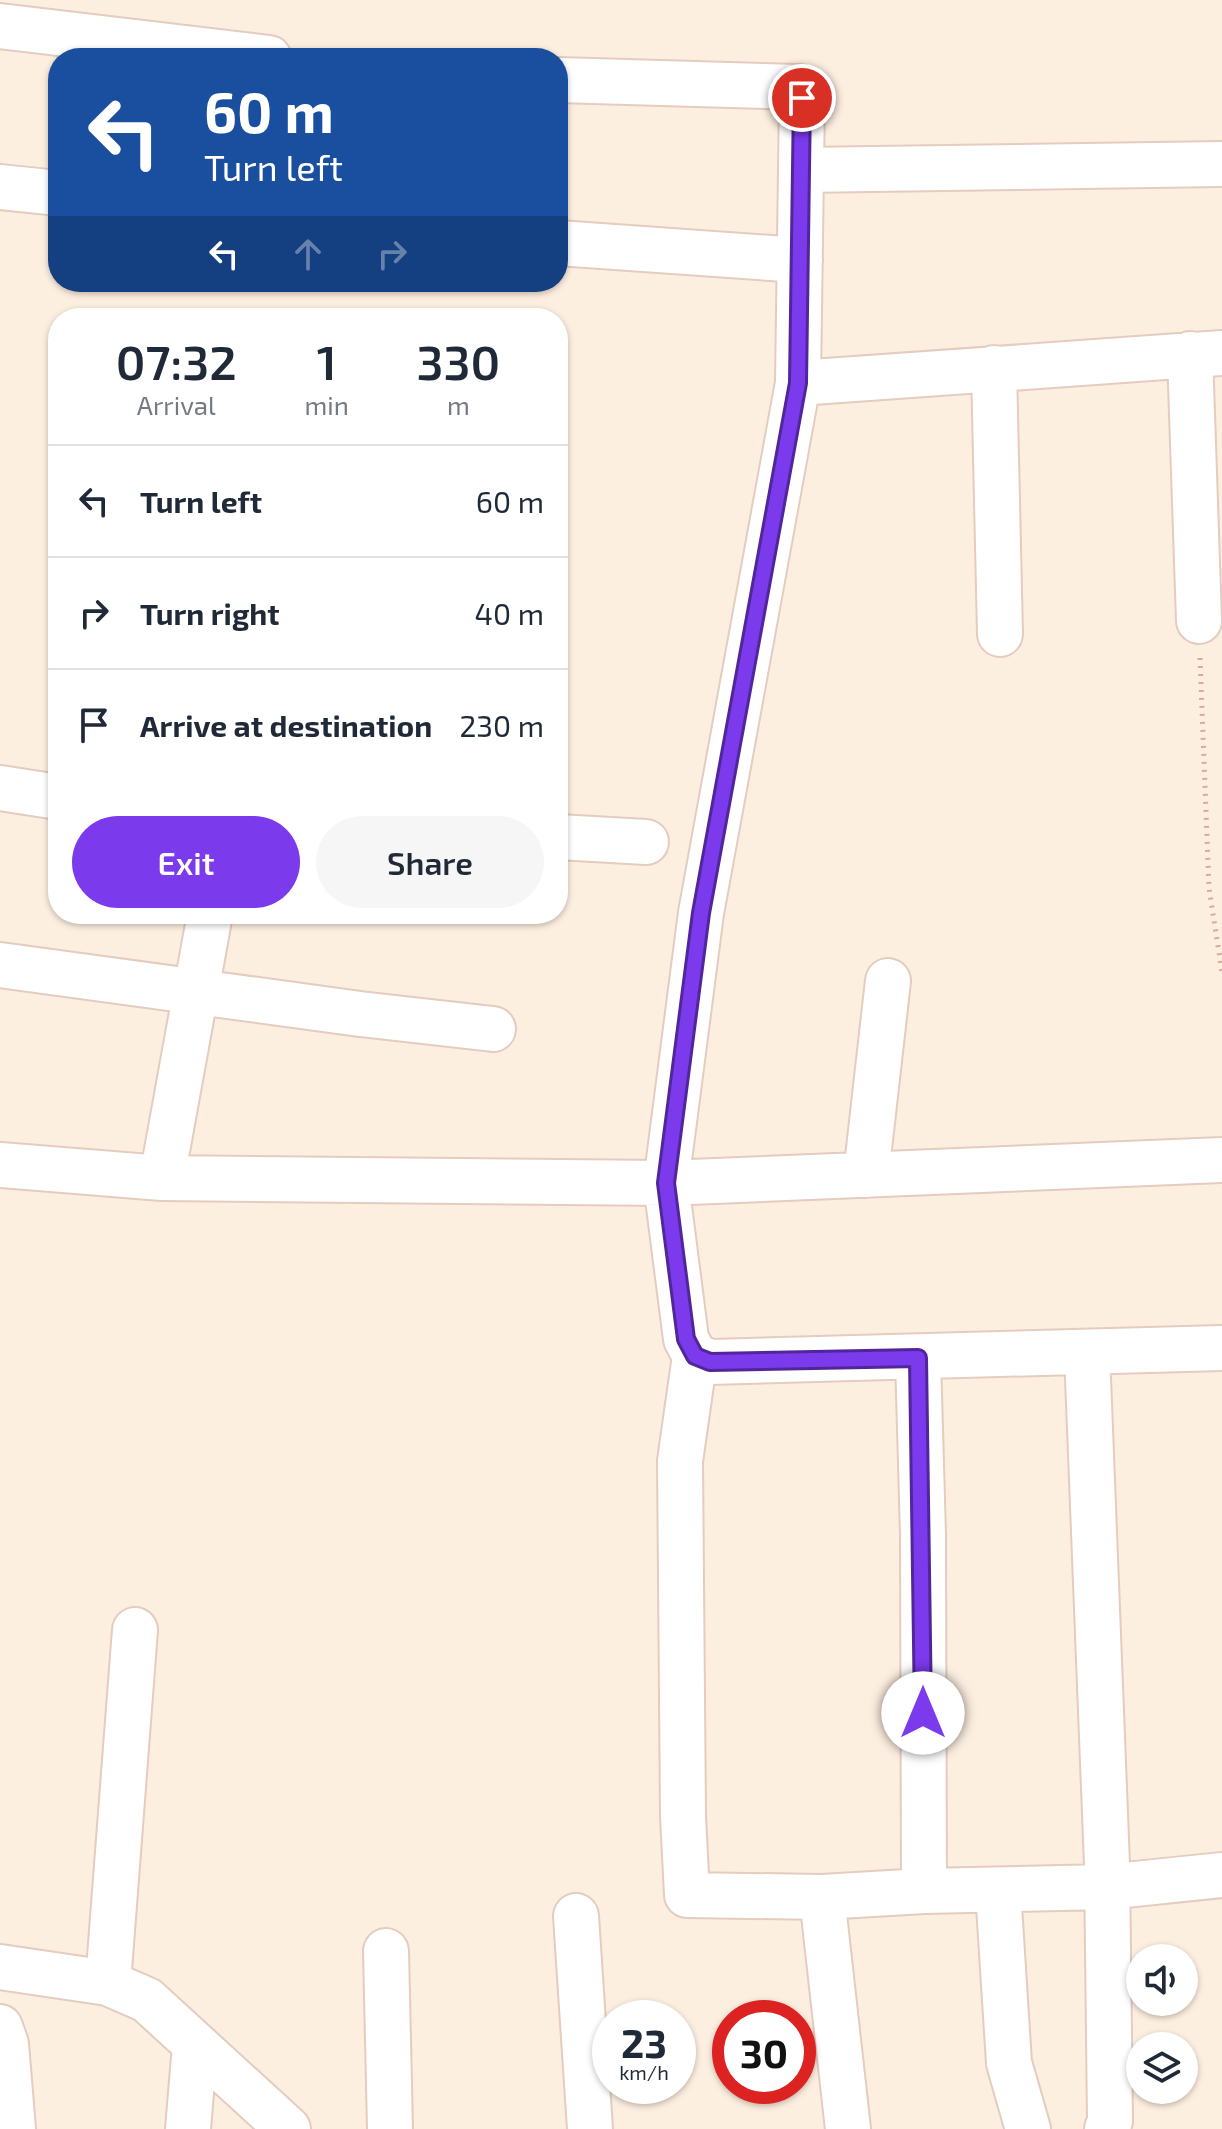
<!DOCTYPE html>
<html lang="en">
<head>
<meta charset="utf-8">
<style>
	body { margin:0; font-family:"Exo 2",sans-serif; background:#f6f6f7; color:#1f2937; height:100vh; display:flex; flex-direction:column; font-size:30px; white-space:nowrap }
	* { box-sizing:border-box; margin:0 }
	p { font-size:26px; color:#747a83 }
	.icon { flex:none; width:44px; height:44px; fill:none; stroke:currentColor; stroke-width:2; stroke-linecap:round; stroke-linejoin:round }
	.map { position:relative; flex:1; overflow:hidden }
	.side { position:absolute; left:48px; top:308px; width:520px; height:616px; display:flex; flex-direction:column; background:#fff; border-radius:32px; box-shadow:0 2px 6px #0004 }
	.side>* { flex:none }
	.hud { position:absolute; left:48px; top:48px; width:520px; height:244px; border-radius:32px; box-shadow:0 2px 6px #0004; background:#1a4fa0; color:#fff; overflow:hidden }
	.controls { position:absolute; left:1126px; top:1944px; display:grid; gap:16px }
	.controls a { display:grid; place-items:center; width:72px; height:72px; border-radius:50%; background:#fff; box-shadow:0 2px 6px #0004; font-size:40px }
	.speed { position:absolute; left:592px; top:2000px; display:flex; gap:16px; font-size:40px; font-weight:700; text-align:center }
	.speed>* { display:grid; place-content:center; width:104px; height:104px; border-radius:50%; background:#fff; box-shadow:0 2px 6px #0004; line-height:1 }
	.speed small { font-size:20px; font-weight:400 }
	.speed .limit { border:12px solid #d22; background:#fff; color:#111 }
	.pin { position:absolute; display:grid; place-items:center; width:68px; height:68px; color:#fff; margin:-34px; border:4px solid #fff; border-radius:50%; box-shadow:0 2px 8px #0007 }
	.me { position:absolute; width:88px; margin:-44px; rotate:0deg; stroke-linejoin:round; filter:drop-shadow(0 0 6px #0008) }
	.turn { display:flex; align-items:center; gap:28px; height:168px; padding:0 24px; font-size:36px }
	.turn .icon { width:104px; height:104px; stroke-width:2.5 }
	.turn b { display:block; font-size:56px; line-height:68px }
	.lanes { display:flex; align-items:center; height:76px; padding:0 24px; background:#0003; justify-content:center; gap:40px; direction:ltr }
	.lanes .off { opacity:.35 }
	.eta { display:flex; justify-content:space-evenly; align-items:center; height:136px; text-align:center }
	.eta b { font-size:48px; font-weight:600; line-height:56px }
	.primary-button { display:flex; gap:16px; margin-top:auto; padding:16px 24px }
	.primary-button a { flex:1; height:92px; border-radius:48px; background:#7c3aed; color:#fff; font-size:32px; font-weight:600; line-height:92px; text-align:center }
	.primary-button a+a { background:#f6f6f7; color:#1f2937 }
	ul { padding:0; list-style:none }
	li { display:flex; align-items:center; gap:24px; height:112px; padding:0 24px; border-top:2px solid #e0e1e3 }
	li div { flex:1 }
	li b { display:block; font-size:30px }
	li em { font-style:normal }
	.map>svg:first-child { display:block }
	.lines { fill:none; stroke-linecap:round; stroke-linejoin:round }
	.street-casing { stroke:#e4ccbf; stroke-width:48 }
	.path { stroke:#d8ab9a; stroke-width:5; stroke-dasharray:2 6; stroke-linecap:butt }
	.street { stroke:#fff; stroke-width:44 }
	.route-casing { stroke:#51269a; stroke-width:20 }
	.route { stroke:#7c3aed; stroke-width:14 }
</style>
</head>
<body>
<div class="map">
<svg width="1222" height="2129" viewBox="0 0 1222 2129">
	<rect width="100%" height="100%" fill="#fdefe0"/>
	<g class="lines">
		<defs>
			<path id="street" d="M0 26 269 58
				M558 80 799 87 802 98 798 383 1222 353
				M801 170 1222 164
				M0 187 58 193
				M558 243 800 260
				M1190 354 1199 621
				M994 368 1000 634
				M798 383 701 913 666 1183 1222 1160
				M0 788 58 797
				M558 837 646 842
				M0 965 360 1014 493 1029
				M0 1165 162 1178 666 1183 686 1339 695 1356 710 1362 1222 1348
				M866 1175 888 981
				M162 1178 210 914
				M1087 1352 1107 1865 1110 2121 1107 2129
				M695 1356 680 1461 683 1816 687 1895 822 1897 924 1891 923 1535 918 1358
				M998 1890 1009 2063 1028 2129
				M924 1891 1106 1887 1222 1875
				M822 1897 848 2129
				M576 1916 590 2129
				M386 1951 390 2129
				M0 1967 108 1983 147 2000 288 2129
				M108 1983 135 1630
				M0 2027 6 2044 13 2129
				M188 2129 195 2045"/>
		</defs>
		<use href="#street" class="street-casing"/>
		<path class="path" d="M1200 658 1209 888 1222 972"/>
		<use href="#street" class="street"/>
	</g>
	<g class="lines">
		<defs>
			<path id="route" d="M802 98 798 383 701 913 666 1183 686 1339 695 1356 710 1362 918 1358 923 1713"/>
		</defs>
		<use href="#route" class="route-casing"/>
		<use href="#route" class="route"/>
	</g>
</svg>
<div class="controls">
<a><svg class="icon" aria-label="sound" viewBox="0 0 24 24"><path d="M4 9h4l5-4v14l-5-4H4zM17 9q2 3 0 6"/></svg></a>
<a><svg class="icon" aria-label="layers" viewBox="0 0 24 24"><path d="M12 4l9 5-9 5-9-5zM3 14l9 5 9-5"/></svg></a>
</div>
<div class="speed"><div>23<small>km/h</small></div><div class="limit">30</div></div>
<div class="pin" style="left:802px;top:98px;background:#d93025"><svg class="icon" aria-label="arrive" viewBox="0 0 24 24"><path d="M6 21V4h12l-3 4 3 4H6"/></svg></div>
<svg class="me" style="left:923px;top:1713px" viewBox="-20 -20 40 40"><circle r="19" fill="#fff"/><path d="M0-13L10 11 0 6-10 11z" fill="#7c3aed"/></svg>
<div class="hud">
<div class="turn"><svg class="icon" aria-label="left" viewBox="0 0 24 24"><path d="M17 20v-9H6M10 6l-5 5 5 5"/></svg><div><b>60 m</b>Turn left</div></div>
<div class="lanes"><svg class="icon" aria-label="left" viewBox="0 0 24 24"><path d="M17 20v-9H6M10 6l-5 5 5 5"/></svg><svg class="icon off" aria-label="ahead" viewBox="0 0 24 24"><path d="M12 20V5M6 11l6-6 6 6"/></svg><svg class="icon off" aria-label="right" viewBox="0 0 24 24"><path d="M7 20v-9h11M14 6l5 5-5 5"/></svg></div>
</div>
<section class="side">
<div class="eta">
<div><b>07:32</b><p>Arrival</p></div>
<div><b>1</b><p>min</p></div>
<div><b>330</b><p>m</p></div>
</div>
<ul>
<li><svg class="icon" aria-label="left" viewBox="0 0 24 24"><path d="M17 20v-9H6M10 6l-5 5 5 5"/></svg><div><b>Turn left</b></div><em>60 m</em></li>
<li><svg class="icon" aria-label="right" viewBox="0 0 24 24"><path d="M7 20v-9h11M14 6l5 5-5 5"/></svg><div><b>Turn right</b></div><em>40 m</em></li>
<li><svg class="icon" aria-label="arrive" viewBox="0 0 24 24"><path d="M6 21V4h12l-3 4 3 4H6"/></svg><div><b>Arrive at destination</b></div><em>230 m</em></li>
</ul>
<div class="primary-button"><a>Exit</a><a>Share</a></div>
</section>
</div>
</body>
</html>
